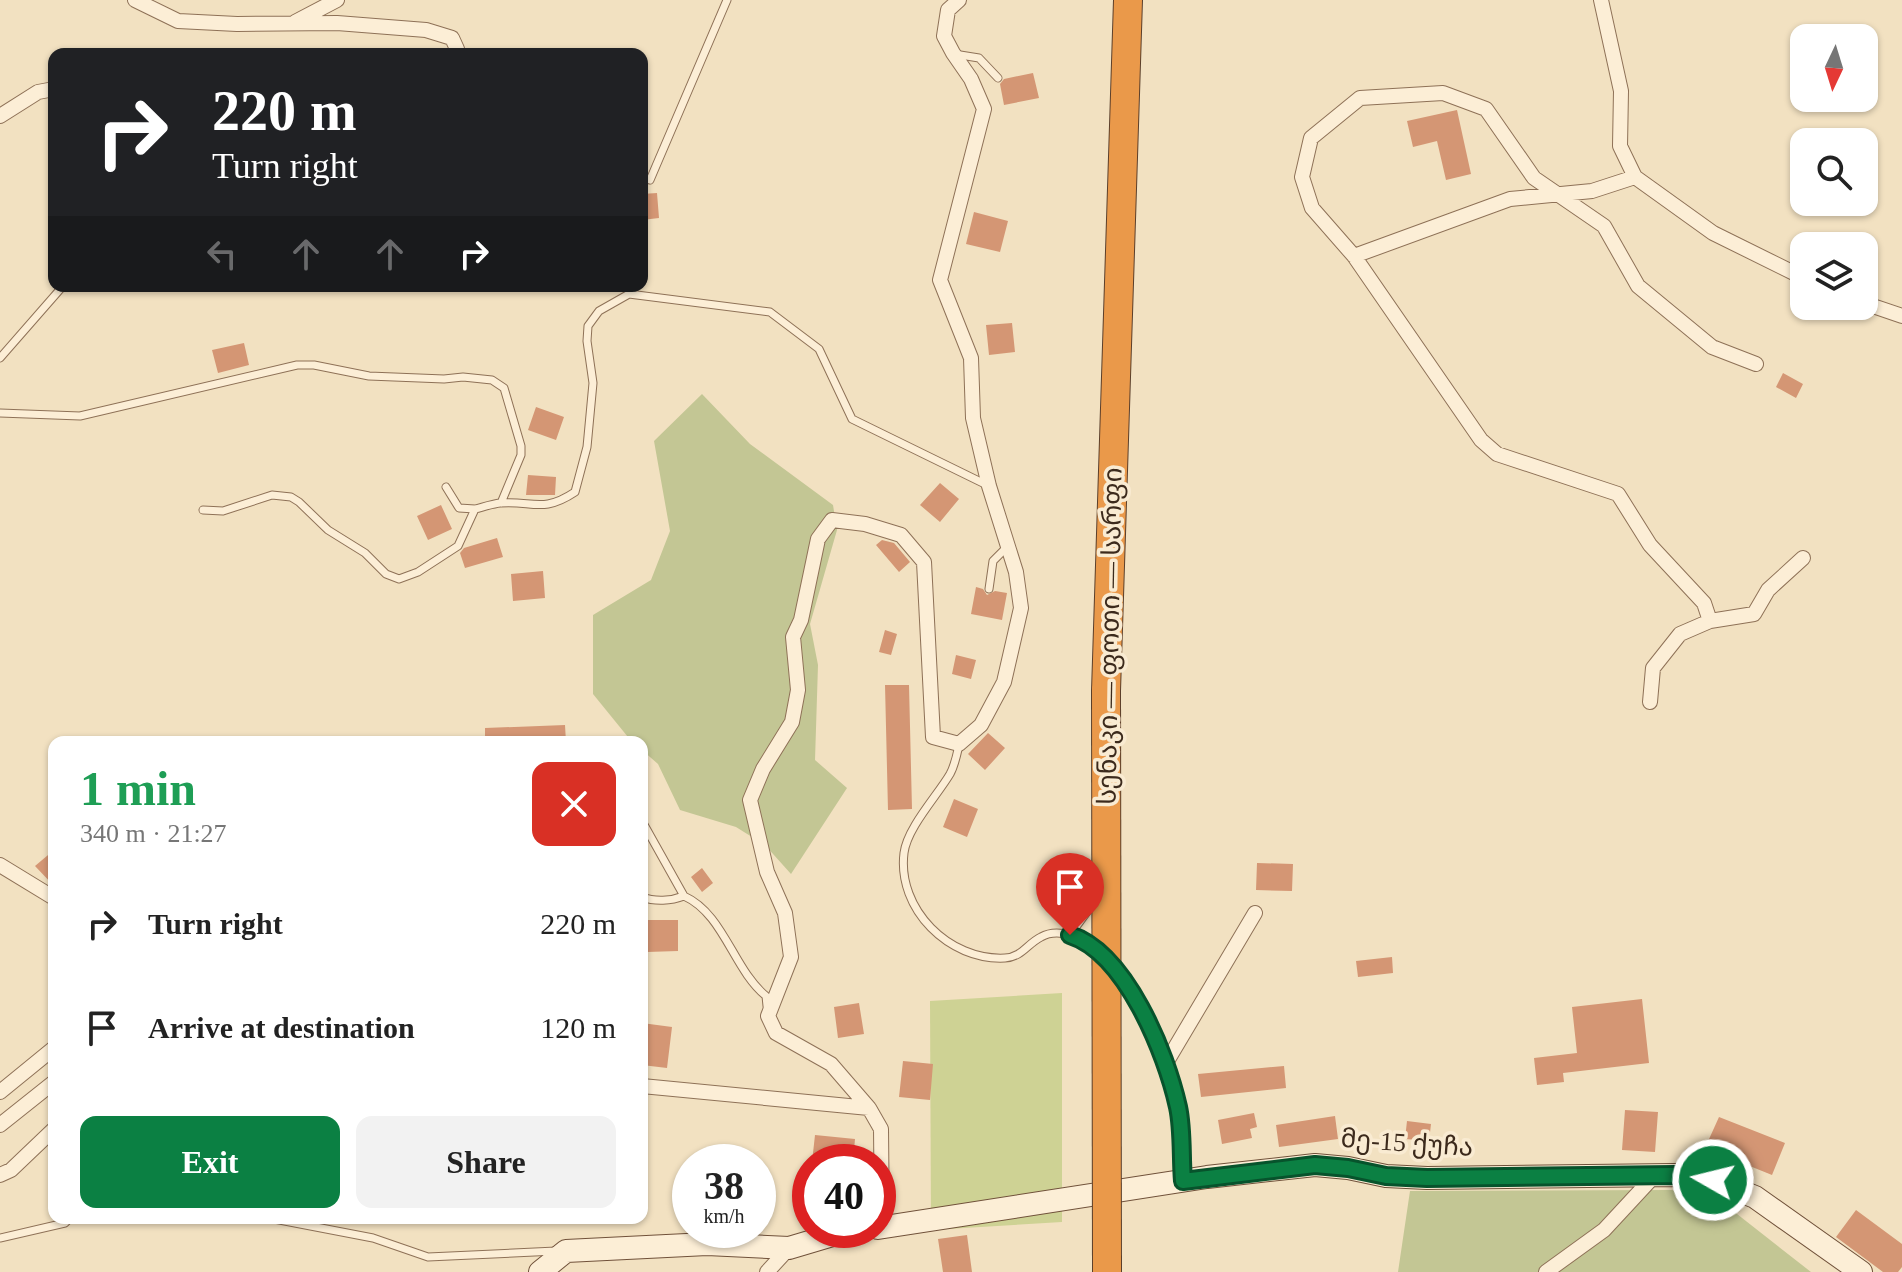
<!DOCTYPE html>
<html lang="en">
<head>
<meta charset="utf-8">
<style>
	body { margin:0; font-family:"Times New Roman","Noto Sans Georgian",serif; background:#f2f2f2; color:#222; height:100vh; display:flex; flex-direction:column; font-size:30px; white-space:nowrap }
	* { box-sizing:border-box; margin:0 }
	p { font-size:26px; color:#767676 }
	.icon { flex:none; width:44px; height:44px; fill:none; stroke:currentColor; stroke-width:2; stroke-linecap:round; stroke-linejoin:round }
	.map { position:relative; flex:1; overflow:hidden }
	.details { position:absolute; left:48px; top:736px; width:600px; height:488px; display:flex; flex-direction:column; background:#fff; border-radius:16px; box-shadow:0 2px 6px #0004 }
	.details>* { flex:none }
	.banner { position:absolute; left:48px; top:48px; width:600px; height:244px; border-radius:16px; box-shadow:0 2px 6px #0004; background:#202124; color:#fff; overflow:hidden }
	.needle { width:52px; rotate:184deg }
	.buttons { position:absolute; left:1790px; top:24px; display:grid; gap:16px }
	.buttons a { display:grid; place-items:center; width:88px; height:88px; border-radius:16px; background:#fff; box-shadow:0 2px 6px #0004; font-size:40px }
	.speed { position:absolute; left:672px; top:1144px; display:flex; gap:16px; font-size:40px; font-weight:700; text-align:center }
	.speed>* { display:grid; place-content:center; width:104px; height:104px; border-radius:50%; background:#fff; box-shadow:0 2px 6px #0004; line-height:1 }
	.speed small { font-size:20px; font-weight:400 }
	.speed .limit { border:12px solid #d22; background:#fff; color:#111 }
	.pin { position:absolute; display:grid; place-items:center; width:68px; height:68px; color:#fff; margin:-82px -34px; border-radius:50% 50% 50% 0; rotate:-45deg; box-shadow:0 0 8px #0007 }
	.pin .icon { rotate:45deg }
	.me { position:absolute; width:88px; margin:-44px; rotate:278deg; stroke-linejoin:round; filter:drop-shadow(0 0 6px #0008) }
	.turn { display:flex; align-items:center; gap:28px; height:168px; padding:0 32px; font-size:36px }
	.turn .icon { width:104px; height:104px; stroke-width:2.5 }
	.turn b { display:block; font-size:56px; line-height:68px }
	.lanes { display:flex; align-items:center; height:76px; padding:0 32px; background:#0003; justify-content:center; gap:40px; direction:ltr }
	.lanes .off { opacity:.35 }
	.round { display:grid; place-items:center; flex:none; width:84px; height:84px; border-radius:16px; background:#f2f2f2 }
	.overview { display:flex; align-items:center; justify-content:space-between; height:136px; padding:0 32px }
	h1 { font-size:48px; font-weight:700; line-height:60px; color:#1e9e55 }
	.primary-button { display:flex; gap:16px; margin-top:auto; padding:16px 32px }
	.primary-button a { flex:1; height:92px; border-radius:16px; background:#0b8043; color:#fff; font-size:32px; font-weight:700; line-height:92px; text-align:center }
	.primary-button a+a { background:#f2f2f2; color:#222 }
	ul { padding:0; list-style:none }
	li { display:flex; align-items:center; gap:24px; height:104px; padding:0 32px }
	li div { flex:1 }
	li b { display:block; font-size:30px }
	li em { font-style:normal }
	.map>svg:first-child { display:block }
	.green { fill:#ced294 }
	.cemetery { fill:#c3c694 }
	.building { fill:#d49674 }
	.lines { fill:none; stroke-linecap:round; stroke-linejoin:round }
	.lane-casing { stroke:#8e7157; stroke-width:9 }
	.street-casing { stroke:#8e7157; stroke-width:16 }
	.secondary-casing { stroke:#70513a; stroke-width:24 }
	.highway-casing { stroke:#5b3f2b; stroke-width:30 }
	.lane { stroke:#fceed6; stroke-width:7 }
	.street { stroke:#fceed6; stroke-width:14 }
	.secondary { stroke:#fceed6; stroke-width:22 }
	.highway { stroke:#ea994a; stroke-width:28 }
	.highway-bridge-casing { stroke:#5b3f2b; stroke-width:30; stroke-linecap:butt }
	.highway-bridge { stroke:#ea994a; stroke-width:28 }
	.route-casing { stroke:#07532c; stroke-width:20 }
	.route { stroke:#0b8043; stroke-width:14 }
	.labels { text-anchor:middle; dominant-baseline:central; stroke-width:7; stroke-linejoin:round; paint-order:stroke }
	.street-label { font-size:26px; fill:#3c2a1c; stroke:#f9ebd2 }
</style>
</head>
<body>
<div class="map">
<svg width="1902" height="1272" viewBox="0 0 1902 1272">
	<rect width="100%" height="100%" fill="#f2e1c1"/>
	<path class="green" d="M1062 993V1222L931 1230 930 1001Z"/>
	<path class="cemetery" d="M702 394 750 444 833 505 837 530 810 624 818 665 815 760 847 788 791 874 765 845 736 827 680 810 658 764 642 750V742H632L593 694V615L651 580 670 531 654 441Z
		M1672 1190 1723 1203 1811 1272H1398L1410 1191Z"/>
	<path class="building" d="M1033 73 1039 98 1004 105 1000 84 1004 79Z
		M1457 110 1471 174 1446 180 1437 141 1413 147 1407 121Z
		M657 193 659 218 642 220V194Z
		M974 212 1008 221 1000 252 966 244Z
		M1012 323 1015 352 989 355 986 325Z
		M244 343 249 365 218 373 212 350Z
		M1783 373 1803 384 1796 398 1776 387Z
		M536 407 564 417 556 440 528 430Z
		M528 475 556 477 555 495H526Z
		M940 483 959 499 940 522 920 505Z
		M441 505 452 529 428 540 417 516Z
		M497 538 503 557 465 568 460 553 464 548Z
		M882 540 894 543 910 562 899 572 876 545Z
		M543 571 545 598 513 601 511 574Z
		M976 587 983 589 987 595 995 591 1007 593 1002 620 971 614Z
		M885 630 897 634 891 655 879 652Z
		M956 655 976 660 971 679 952 674Z
		M885 685H909L912 809 888 810Z
		M565 725 566 742H485V728Z
		M988 733 1005 748 985 770 968 754Z
		M954 799 978 809 967 837 943 827Z
		M54 850V886L35 866Z
		M1257 863 1293 864 1292 891 1256 890Z
		M702 868 713 883 702 892 691 877Z
		M647 920H678V951L647 952Z
		M1392 957 1393 973 1358 977 1356 961Z
		M1642 999 1649 1063 1563 1073 1564 1082 1537 1085 1534 1058 1577 1053 1572 1007Z
		M859 1003 864 1034 838 1038 834 1007Z
		M642 1023 672 1027 667 1068 642 1065Z
		M903 1061 933 1064 930 1100 899 1097Z
		M1284 1066 1286 1088 1201 1097 1198 1074Z
		M1625 1110 1658 1112 1655 1152 1622 1150Z
		M1254 1113 1257 1127 1250 1129 1252 1138 1222 1144 1218 1120Z
		M1335 1116 1338 1139 1279 1147 1276 1125Z
		M1719 1117 1785 1143 1772 1175 1705 1148Z
		M1407 1121 1431 1124 1429 1141 1405 1139Z
		M815 1135 855 1139 853 1162H812Z
		M1856 1210 1902 1244V1267L1898 1272H1883L1836 1237Z
		M967 1235 972 1272H943L938 1239Z"/>
	<g class="lines">
		<defs>
			<path id="lane" d="M954 54 979 58 998 78
				M650 180 727 0
				M0 358 63 286
				M0 413 80 416 297 365H314L369 376 444 379 463 377 492 380 504 388 521 446V455L501 503
				M446 487 459 508 475 509
				M203 510 223 511 272 495 291 497 299 502 328 530 365 553 386 574 399 579 418 572 458 546 475 509C483 507 492 504 500 503 532 500 542 514 575 492L587 447 593 383 587 341 588 326 599 311 629 294 770 312 819 349 852 419 987 485
				M989 589 993 561 1008 546
				M959 745C957 754 955 765 950 774 937 796 907 828 904 853 897 909 949 961 1005 958 1022 957 1027 944 1041 937 1059 927 1083 938 1097 950
				M642 821 684 896C724 914 733 969 766 996L767 1006
				M642 897C655 902 671 901 684 896
				M1070 935 1098 897
				M1117 970 1129 986 1165 1061
				M269 1218 373 1238 428 1257 556 1251
				M0 1238 65 1223 70 1218"/>
			<path id="street" d="M135 0 178 21 237 24 337 23 426 30 452 38 457 49 454 54
				M1601 0 1621 91 1620 146 1635 177 1713 233 1804 278
				M295 22 337 0
				M0 116 38 92 54 89
				M1354 256 1510 199 1592 191 1635 177
				M1864 303 1902 316
				M1756 364 1712 347 1638 286 1604 226 1534 178 1486 109 1443 93 1360 98 1311 138 1302 177 1312 208 1354 256 1481 440 1497 454 1618 494 1650 545 1704 603 1710 621 1754 614 1768 590 1803 558
				M1650 702 1653 668 1680 634 1710 621
				M0 865 54 898
				M642 1086 869 1108 881 1129 882 1227
				M0 1092 54 1048
				M869 1108 831 1064 776 1033 768 1016 791 957 785 913 767 872 750 800 763 769 792 722 798 690 793 637 801 620 818 539 832 520 865 524 901 535 924 562 933 737 959 744 981 725 1004 682 1021 608 1016 572 989 486 973 418 971 358 940 280 984 109 971 79 953 53 944 36 948 10 959 0
				M0 1125 54 1082
				M0 1175 11 1170 54 1129
				M1183 1181 1179 1110 1166 1063 1255 913
				M767 1272 789 1248
				M1546 1272 1604 1230 1655 1175"/>
			<path id="secondary" d="M878 1228 1207 1177 1315 1165 1348 1168 1386 1176 1427 1178 1674 1175 1713 1180 1755 1197 1861 1272
				M540 1272 566 1251 707 1244 789 1248 836 1234 863 1230"/>
			<path id="highway" d="M1106 691 1128 0"/>
		</defs>
		<use href="#lane" class="lane-casing"/>
		<use href="#street" class="street-casing"/>
		<use href="#secondary" class="secondary-casing"/>
		<use href="#highway" class="highway-casing"/>
		<use href="#lane" class="lane"/>
		<use href="#street" class="street"/>
		<use href="#secondary" class="secondary"/>
		<use href="#highway" class="highway"/>
		<defs>
			<path id="highway-bridge" d="M1106 691 1107 1272"/>
		</defs>
		<use href="#highway-bridge" class="highway-bridge-casing"/>
		<use href="#highway-bridge" class="highway-bridge"/>
	</g>
	<g class="lines">
		<defs>
			<path id="route" d="M1070 935C1126 953 1166 1053 1178 1107 1183 1130 1181 1157 1183 1181L1315 1165 1348 1168 1386 1176 1427 1178 1674 1175 1713 1180"/>
		</defs>
		<use href="#route" class="route-casing"/>
		<use href="#route" class="route"/>
	</g>
	<g class="labels">
		<g class="street-label">
			<text transform="translate(1110 636) rotate(-89)">სენაკი — ფოთი — სარფი</text>
			<text transform="translate(1407 1143) rotate(4)">მე-15 ქუჩა</text>
		</g>
	</g>
</svg>
<div class="buttons">
<a><svg class="needle" viewBox="-14 -14 28 28"><path d="M0-13l5 13h-10z" fill="#e53935"/><path d="M0 13l5-13h-10z" fill="#767676"/></svg></a>
<a><svg class="icon" aria-label="search" viewBox="0 0 24 24"><circle cx="10" cy="10" r="6"/><path d="M15 15l6 6"/></svg></a>
<a><svg class="icon" aria-label="layers" viewBox="0 0 24 24"><path d="M12 4l9 5-9 5-9-5zM3 14l9 5 9-5"/></svg></a>
</div>
<div class="speed"><div>38<small>km/h</small></div><div class="limit">40</div></div>
<div class="pin" style="left:1070px;top:935px;background:#d93025"><svg class="icon" aria-label="arrive" viewBox="0 0 24 24"><path d="M6 21V4h12l-3 4 3 4H6"/></svg></div>
<svg class="me" style="left:1713px;top:1180px" viewBox="-20 -20 40 40"><circle r="17" fill="#0b8043" stroke="#fff" stroke-width="3"/><path d="M0-11L8 9 0 5-8 9z" fill="#fff"/></svg>
<div class="banner">
<div class="turn"><svg class="icon" aria-label="right" viewBox="0 0 24 24"><path d="M7 20v-9h11M14 6l5 5-5 5"/></svg><div><b>220 m</b>Turn right</div></div>
<div class="lanes"><svg class="icon off" aria-label="left" viewBox="0 0 24 24"><path d="M17 20v-9H6M10 6l-5 5 5 5"/></svg><svg class="icon off" aria-label="ahead" viewBox="0 0 24 24"><path d="M12 20V5M6 11l6-6 6 6"/></svg><svg class="icon off" aria-label="ahead" viewBox="0 0 24 24"><path d="M12 20V5M6 11l6-6 6 6"/></svg><svg class="icon" aria-label="right" viewBox="0 0 24 24"><path d="M7 20v-9h11M14 6l5 5-5 5"/></svg></div>
</div>
<section class="details">
<div class="overview"><div><h1>1 min</h1><p>340 m · 21:27</p></div><a class="round" style="background:#d93025;color:#fff"><svg class="icon" aria-label="close" viewBox="0 0 24 24"><path d="M6 6l12 12M18 6L6 18"/></svg></a></div>
<ul>
<li><svg class="icon" aria-label="right" viewBox="0 0 24 24"><path d="M7 20v-9h11M14 6l5 5-5 5"/></svg><div><b>Turn right</b></div><em>220 m</em></li>
<li><svg class="icon" aria-label="arrive" viewBox="0 0 24 24"><path d="M6 21V4h12l-3 4 3 4H6"/></svg><div><b>Arrive at destination</b></div><em>120 m</em></li>
</ul>
<div class="primary-button"><a>Exit</a><a>Share</a></div>
</section>
</div>
</body>
</html>
